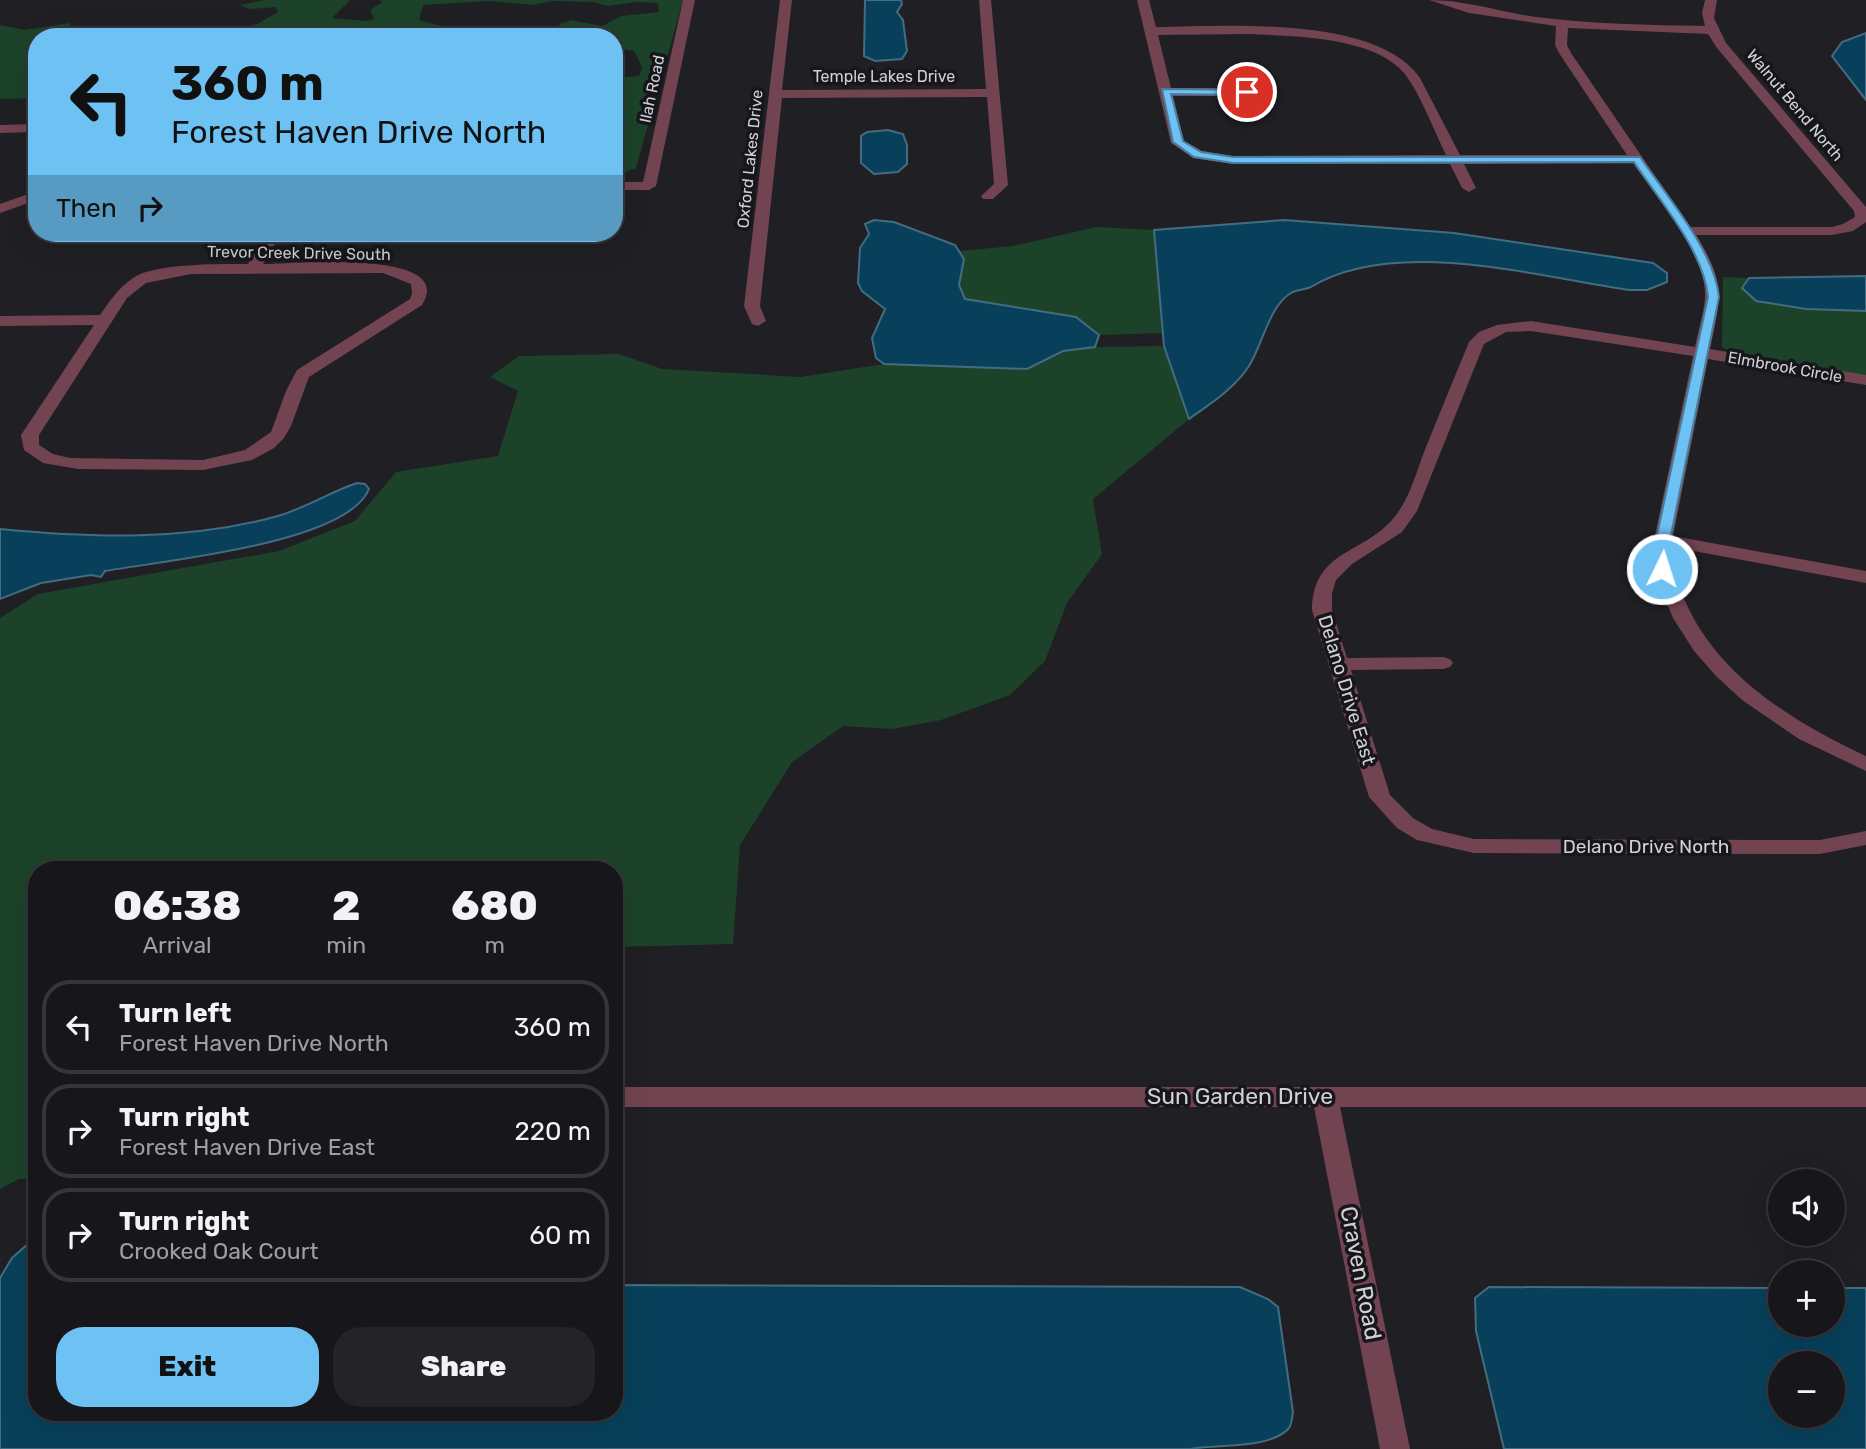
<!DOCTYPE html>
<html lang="en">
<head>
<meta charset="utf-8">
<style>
	body { margin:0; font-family:Rubik,sans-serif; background:#242428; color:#f1f3f6; height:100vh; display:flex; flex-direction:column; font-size:26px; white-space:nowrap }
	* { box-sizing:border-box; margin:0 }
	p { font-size:23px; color:#9e9fa3 }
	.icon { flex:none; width:38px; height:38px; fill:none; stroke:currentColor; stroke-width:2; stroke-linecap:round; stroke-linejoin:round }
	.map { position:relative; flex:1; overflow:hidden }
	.side { position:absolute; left:28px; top:861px; width:595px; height:560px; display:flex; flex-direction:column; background:#17171b; border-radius:28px; box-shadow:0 7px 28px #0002,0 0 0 2px #36363a }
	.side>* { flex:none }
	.banner { position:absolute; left:28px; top:28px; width:595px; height:214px; border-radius:28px; box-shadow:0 7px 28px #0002,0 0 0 2px #36363a; background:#6ec2f3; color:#111; overflow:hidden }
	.fabs { position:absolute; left:1768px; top:1169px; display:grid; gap:14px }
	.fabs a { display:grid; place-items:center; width:77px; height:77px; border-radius:50%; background:#17171b; box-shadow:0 7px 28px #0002,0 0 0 2px #36363a; font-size:35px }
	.pin { position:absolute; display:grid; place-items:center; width:60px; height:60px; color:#fff; margin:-30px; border:4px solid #fff; border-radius:50%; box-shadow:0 2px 7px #0007 }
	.me { position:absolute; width:77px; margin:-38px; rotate:4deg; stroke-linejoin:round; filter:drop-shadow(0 0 5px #0008) }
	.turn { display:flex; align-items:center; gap:24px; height:147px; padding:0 28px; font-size:32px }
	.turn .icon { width:91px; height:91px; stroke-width:2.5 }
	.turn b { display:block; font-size:49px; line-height:60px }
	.then { display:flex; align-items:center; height:66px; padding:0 28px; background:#0003; gap:14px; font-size:26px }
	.eta { display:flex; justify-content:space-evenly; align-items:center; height:119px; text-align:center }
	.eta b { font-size:42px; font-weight:800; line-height:49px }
	.button { display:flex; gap:14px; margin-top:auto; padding:14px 28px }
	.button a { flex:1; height:80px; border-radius:28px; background:#6ec2f3; color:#111; font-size:28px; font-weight:800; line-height:80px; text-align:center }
	.button a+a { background:#242428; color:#f1f3f6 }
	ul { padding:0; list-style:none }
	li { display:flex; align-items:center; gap:21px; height:94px; margin:0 14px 10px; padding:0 14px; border:4px solid #36363a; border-radius:28px }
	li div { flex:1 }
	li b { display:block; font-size:26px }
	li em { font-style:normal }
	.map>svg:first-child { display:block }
	.green { fill:#1c432a }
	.water { fill:#08405b; stroke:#446c80; stroke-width:2; fill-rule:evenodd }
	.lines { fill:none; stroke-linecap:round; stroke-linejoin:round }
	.street { fill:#724350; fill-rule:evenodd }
	.route { fill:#6ec2f3; stroke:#487e9e; stroke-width:2 }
	.labels { text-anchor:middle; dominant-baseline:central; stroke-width:7; stroke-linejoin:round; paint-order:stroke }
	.far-street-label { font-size:16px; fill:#d1d1d5; stroke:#16161b }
	.street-label { font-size:19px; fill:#d1d1d5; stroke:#16161b }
	.near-street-label { font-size:23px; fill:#d1d1d5; stroke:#16161b }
</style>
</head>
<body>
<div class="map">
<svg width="1866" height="1449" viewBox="0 0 1866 1449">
	<rect width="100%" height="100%" fill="#1f1f24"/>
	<path class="green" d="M265 0H350L332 18 366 21 374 19 370 10 383 2 379 0H683L636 168 614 177V78L639 76 642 67 634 51 614 48V37H558L562 35 559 24 571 20 602 26 621 16 659 12 658 3 636 2 608 6 593 2 552 1 533 5 489 1 423 5 419 20 460 31 454 37H222L257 24 278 12 276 7 250 9 240 5Z
		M70 23 71 33 94 37H37V98L0 99V25L25 30Z
		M1097 227 1154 230 1163 333 1099 335 1076 317 965 299 959 285 964 259 959 251 1013 246Z
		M1723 277 1749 278 1742 288 1756 301 1806 309 1866 311V376L1733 353 1722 347Z
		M1164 346 1189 419 1093 499 1102 554 1067 603 1045 661 1010 695 941 720 892 729 843 726 792 762 740 845 733 944 614 947V870H37V1178L19 1179 0 1189V618L38 594 279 551 355 521 396 472 498 456 518 391 490 377 519 356 619 354 662 369 801 377 884 364 1027 369 1063 351 1095 347Z"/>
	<path class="water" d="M865 0H901L902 4 897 12 903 20 907 51 902 59 875 61 864 56Z
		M1866 33V100L1832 56 1842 42Z
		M888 130 903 134 907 145V164L898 172 874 174 861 163V136L867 132Z
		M874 220 894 222 955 245 964 259 959 285 965 299 1076 317 1099 335 1095 347 1063 351 1027 369 884 364 876 358 872 338 885 309 862 291 858 283 860 248 869 234 865 224Z
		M1284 220 1454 233 1653 263 1667 273V282L1647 290H1630C1539 277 1395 236 1311 287 1305 290 1297 289 1291 293 1269 306 1262 346 1249 366 1234 389 1211 403 1189 419L1164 346 1154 230Z
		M1866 276V311L1806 309 1756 301 1742 288 1749 278Z
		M357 483 365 484 369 489C347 544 160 561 105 571L101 577 91 575 41 583 0 599V529C91 538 188 541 278 516 305 508 330 492 357 483Z
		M37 1236V1412H614V1285L1240 1287 1268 1299 1278 1307 1293 1412C1292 1417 1292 1424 1289 1428 1271 1449 1219 1444 1190 1449H0V1278L12 1258Z
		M1489 1287 1780 1288V1325H1832V1288H1866V1449H1504L1476 1331 1475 1298ZM1780 1363H1832V1416H1780Z"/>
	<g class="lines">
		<path class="street" d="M683 0H695L656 186 649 190H614V182H643Z
			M780 0H792L782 90 986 89 979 0H991L1008 185 993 199H983L981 196 994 184 987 97 782 98 760 306 766 321 758 326 752 324 744 306Z
			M1137 0H1149L1156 27C1224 26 1377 15 1420 78L1460 155H1627L1559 53 1555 45 1556 26 1469 13 1429 0C1465 0 1501 12 1536 17 1592 24 1648 25 1705 26L1702 13 1705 0H1717L1714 18 1726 43 1866 207V222L1853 231 1832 235H1696C1726 283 1721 297 1710 349L1866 375V385L1708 359 1673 536 1866 571V583L1672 547C1670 569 1677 584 1686 603 1719 677 1795 723 1866 756V771L1799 739 1742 700 1716 676 1694 651 1673 618 1653 570 1654 540 1693 356 1531 331 1506 332 1484 344 1417 511 1402 532 1352 564 1336 580 1332 593V610L1347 658 1443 657 1450 659 1453 663 1450 667 1443 669 1351 670 1390 795 1413 818 1432 829 1474 839 1820 840 1866 831V845L1820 854 1474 853 1417 840 1397 828 1369 797 1312 610C1313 548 1366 555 1396 515 1410 497 1416 473 1424 452 1439 415 1454 378 1469 342L1479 332 1497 325 1531 321 1695 347C1698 330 1705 311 1705 294 1705 253 1656 197 1633 163L1464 164 1476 188 1469 192 1462 188 1450 164H1233L1193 158 1171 143ZM1568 28 1708 34 1717 48 1854 211 1855 217 1843 224 1832 227H1690L1571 53 1567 45ZM1248 34C1293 36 1374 36 1405 74 1422 97 1433 129 1446 155L1233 156 1202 151 1184 141 1173 96H1247L1253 92 1247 88H1171L1158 35Z
			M37 124V132L0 133V125Z
			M37 191V200L0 213V204Z
			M267 233H281L263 264C290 264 458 248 422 305L309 377 291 426 284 438 274 448 252 460 203 470 78 469 43 463 24 450 21 435 94 325 0 326V316L100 315C110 301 118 288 133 278 154 263 221 264 248 264ZM383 273 411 284 412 294 410 299 297 370 286 391 271 432 245 450 203 460 70 458 53 454 39 445V435L127 298 146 283 191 274Z
			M614 1087H1866V1107H1340L1410 1449H1380L1314 1107H614Z"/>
	</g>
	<path class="route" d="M1162 89 1251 90V94L1247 95 1171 94 1183 141 1201 152 1233 157H1640C1666 195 1715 252 1719 297L1670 540 1667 572 1662 573 1655 569 1656 540 1708 297C1704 251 1659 200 1634 162L1233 163 1194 157 1173 142Z"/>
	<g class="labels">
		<g class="far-street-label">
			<text x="884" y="76">Temple Lakes Drive</text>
			<text transform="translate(652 89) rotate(-78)">Ilah Road</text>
			<text transform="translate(1795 105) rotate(50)">Walnut Bend North</text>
			<text transform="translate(750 159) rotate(-84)">Oxford Lakes Drive</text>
			<text transform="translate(299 253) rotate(1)">Trevor Creek Drive South</text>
			<text transform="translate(1785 367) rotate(10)">Elmbrook Circle</text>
		</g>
		<g class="street-label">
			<text transform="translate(1347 690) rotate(73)">Delano Drive East</text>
			<text x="1646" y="846">Delano Drive North</text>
		</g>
		<g class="near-street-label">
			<text x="1240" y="1096">Sun Garden Drive</text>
			<text transform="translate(1361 1273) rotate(79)">Craven Road</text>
		</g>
	</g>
</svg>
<div class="fabs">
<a><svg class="icon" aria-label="sound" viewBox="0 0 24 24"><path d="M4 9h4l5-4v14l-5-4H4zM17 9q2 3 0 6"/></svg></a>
<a>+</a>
<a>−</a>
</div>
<div class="pin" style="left:1247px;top:92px;background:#d93025"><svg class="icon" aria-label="arrive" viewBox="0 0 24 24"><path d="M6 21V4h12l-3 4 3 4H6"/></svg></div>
<svg class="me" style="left:1662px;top:569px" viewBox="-20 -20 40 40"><circle r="17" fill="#6ec2f3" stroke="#fff" stroke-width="3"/><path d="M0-11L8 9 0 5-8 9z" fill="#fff"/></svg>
<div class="banner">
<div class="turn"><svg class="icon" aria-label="left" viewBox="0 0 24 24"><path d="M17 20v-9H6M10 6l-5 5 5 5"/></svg><div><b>360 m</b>Forest Haven Drive North</div></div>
<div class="then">Then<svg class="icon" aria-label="right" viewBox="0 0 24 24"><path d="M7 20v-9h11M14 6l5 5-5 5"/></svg></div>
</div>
<section class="side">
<div class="eta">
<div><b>06:38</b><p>Arrival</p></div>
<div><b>2</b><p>min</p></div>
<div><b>680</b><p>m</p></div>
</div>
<ul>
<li><svg class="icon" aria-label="left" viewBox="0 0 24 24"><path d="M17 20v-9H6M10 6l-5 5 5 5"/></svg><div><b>Turn left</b><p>Forest Haven Drive North</p></div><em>360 m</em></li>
<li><svg class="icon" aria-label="right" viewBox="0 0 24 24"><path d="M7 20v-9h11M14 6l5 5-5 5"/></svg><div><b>Turn right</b><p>Forest Haven Drive East</p></div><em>220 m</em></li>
<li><svg class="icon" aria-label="right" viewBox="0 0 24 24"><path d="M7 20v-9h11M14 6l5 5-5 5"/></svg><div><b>Turn right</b><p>Crooked Oak Court</p></div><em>60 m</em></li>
</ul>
<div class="button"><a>Exit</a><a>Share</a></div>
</section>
</div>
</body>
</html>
